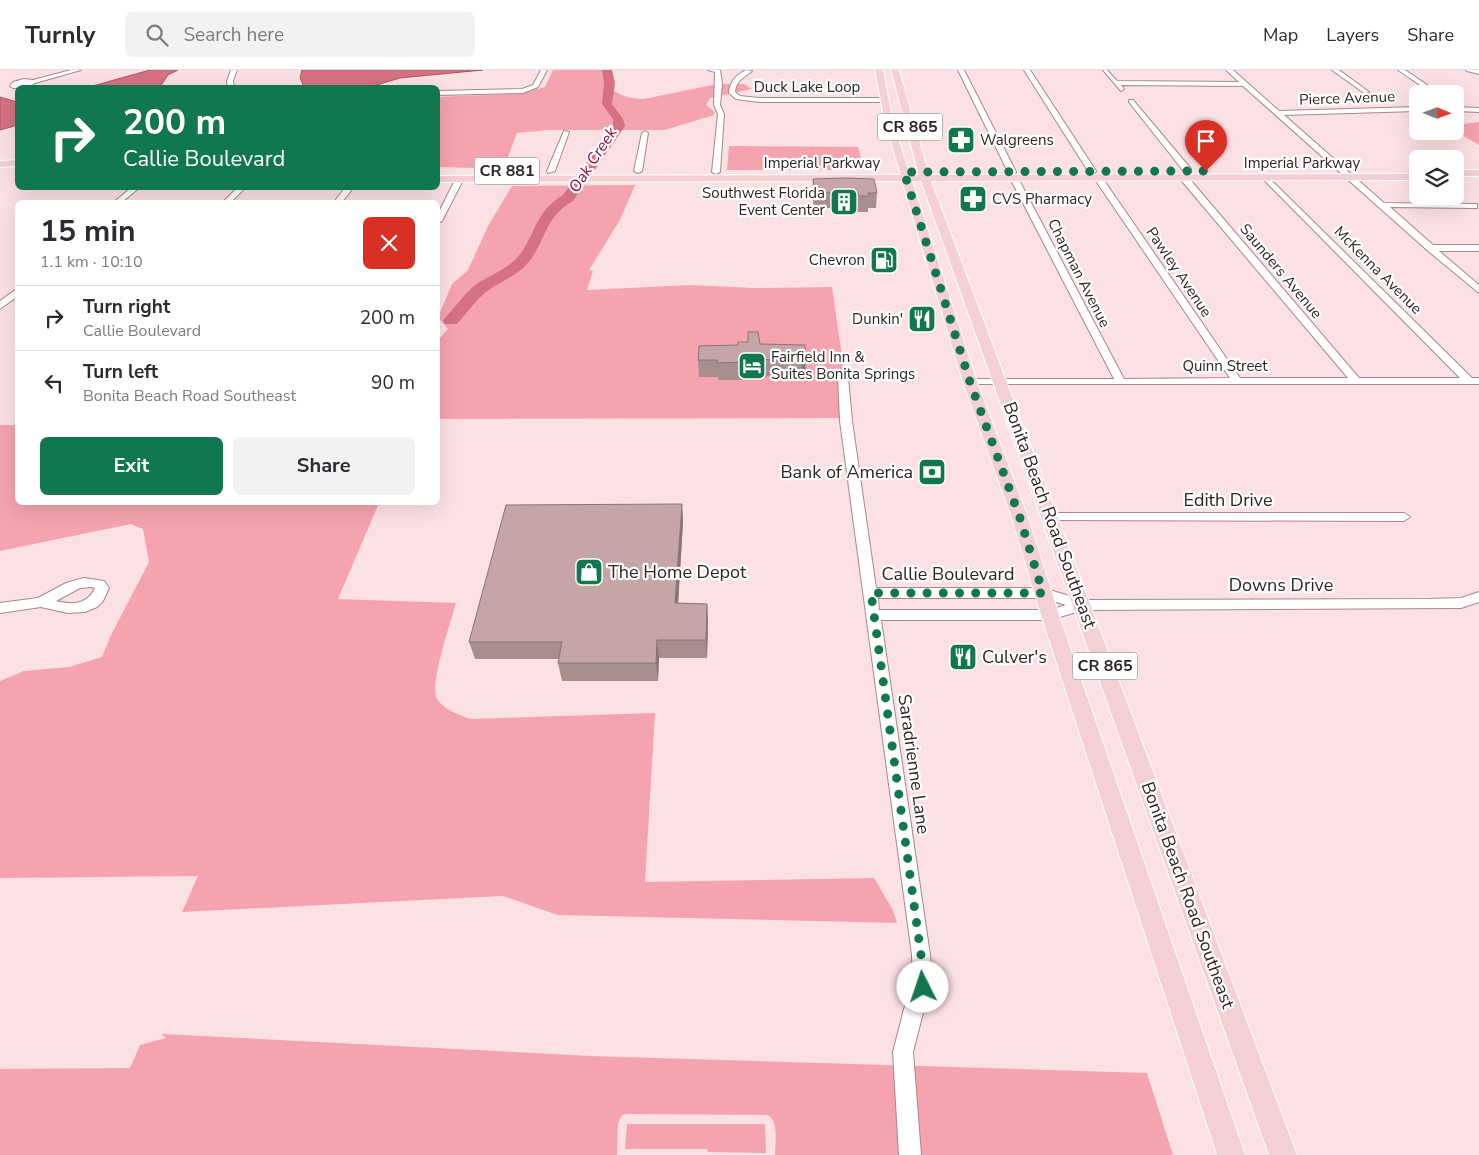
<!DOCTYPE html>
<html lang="en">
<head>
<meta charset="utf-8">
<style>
	body { margin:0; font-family:"Nunito Sans",sans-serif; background:#f2f2f3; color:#2b2b33; height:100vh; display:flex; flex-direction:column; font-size:19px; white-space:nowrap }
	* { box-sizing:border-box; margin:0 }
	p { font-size:16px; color:#7c7c81 }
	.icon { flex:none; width:28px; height:28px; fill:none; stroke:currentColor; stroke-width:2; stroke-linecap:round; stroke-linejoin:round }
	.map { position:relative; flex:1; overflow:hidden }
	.details { position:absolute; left:15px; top:130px; width:425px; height:305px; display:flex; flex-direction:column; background:#fff; border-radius:8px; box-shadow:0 5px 20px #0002 }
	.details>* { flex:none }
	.top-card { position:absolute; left:15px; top:15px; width:425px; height:105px; border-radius:8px; box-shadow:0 5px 20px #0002; background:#11774f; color:#fff; overflow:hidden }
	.needle { width:32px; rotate:91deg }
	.buttons { position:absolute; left:1409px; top:15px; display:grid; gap:10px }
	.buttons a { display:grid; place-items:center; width:55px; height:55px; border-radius:8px; background:#fff; box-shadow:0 5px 20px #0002; font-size:25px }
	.pin { position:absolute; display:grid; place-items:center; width:42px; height:42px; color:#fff; margin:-51px -21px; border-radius:50% 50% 50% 0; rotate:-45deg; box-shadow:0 0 5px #0007 }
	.pin .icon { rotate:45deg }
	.me { position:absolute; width:55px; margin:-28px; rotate:356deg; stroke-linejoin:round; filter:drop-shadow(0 0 4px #0008) }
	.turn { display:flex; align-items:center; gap:18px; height:105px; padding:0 25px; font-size:22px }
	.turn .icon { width:65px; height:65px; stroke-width:2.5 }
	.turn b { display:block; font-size:35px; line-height:42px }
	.round { display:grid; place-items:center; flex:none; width:52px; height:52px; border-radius:8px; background:#f2f2f3 }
	.overview { display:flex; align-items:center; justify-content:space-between; height:85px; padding:0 25px }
	h1 { font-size:30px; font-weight:700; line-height:38px }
	.action { display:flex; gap:10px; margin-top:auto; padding:10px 25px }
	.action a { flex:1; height:58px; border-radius:8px; background:#11774f; color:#fff; font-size:20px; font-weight:700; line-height:58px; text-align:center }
	.action a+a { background:#f2f2f3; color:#2b2b33 }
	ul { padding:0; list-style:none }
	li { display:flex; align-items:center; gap:15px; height:65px; padding:0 25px; border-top:1px solid #e1e1e2 }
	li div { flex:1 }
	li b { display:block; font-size:19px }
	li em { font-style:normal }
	header { display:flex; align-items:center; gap:30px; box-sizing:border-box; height:70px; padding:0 25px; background:#fff; border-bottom:1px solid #e1e1e2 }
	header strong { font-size:24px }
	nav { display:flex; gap:28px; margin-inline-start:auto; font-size:18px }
	.search { width:350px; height:45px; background:#f2f2f3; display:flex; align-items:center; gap:12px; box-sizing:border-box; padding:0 18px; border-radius:8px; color:#7c7c81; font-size:19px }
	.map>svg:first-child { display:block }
	.green { fill:#f5a3ae }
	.water { fill:#d67182; stroke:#a45a66 }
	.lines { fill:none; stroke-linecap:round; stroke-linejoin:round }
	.river { fill:#d67182; fill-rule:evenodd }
	.minor-casing { stroke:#a6878a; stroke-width:2 }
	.major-casing { stroke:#fff; stroke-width:2 }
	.minor { fill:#fff; fill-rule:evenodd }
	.major { fill:#f4d0d5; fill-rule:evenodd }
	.wall { fill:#a98e90 }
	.shaded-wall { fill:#8a7476 }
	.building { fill:#c5a5a8; stroke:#8a7476 }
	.route { stroke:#11774f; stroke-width:9; stroke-dasharray:0 16.2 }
	.labels { text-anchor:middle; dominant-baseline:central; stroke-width:4.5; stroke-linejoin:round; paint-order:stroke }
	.far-street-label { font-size:15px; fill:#2f2324; stroke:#fff }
	.far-poi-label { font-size:15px; fill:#2f2324; stroke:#fff; text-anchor:start }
	.shield { fill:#fff; stroke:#6d6566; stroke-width:1 }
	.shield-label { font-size:16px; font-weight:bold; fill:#2f2324 }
	.far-water-label { font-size:16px; font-style:italic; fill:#8c0c37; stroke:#fff }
	.poi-label { font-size:18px; fill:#2f2324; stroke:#fff; text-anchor:start }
	.street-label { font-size:18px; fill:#2f2324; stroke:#fff }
</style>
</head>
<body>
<header>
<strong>Turnly</strong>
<div class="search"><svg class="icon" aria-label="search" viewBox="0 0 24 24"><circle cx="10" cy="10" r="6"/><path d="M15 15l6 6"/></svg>Search here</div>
<nav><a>Map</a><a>Layers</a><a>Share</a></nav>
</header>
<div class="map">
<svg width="1479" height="1085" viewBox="0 0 1479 1085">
	<rect width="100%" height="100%" fill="#fce1e4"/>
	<path class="green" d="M553 0H611L609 16C618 26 631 29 644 29L717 14H744L752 19 710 28 706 35 715 42 714 45 665 60H548L517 63 505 95 511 99 438 97V27C474 24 509 28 545 17Z
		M1479 52V75L1458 63 1460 60 1455 57V55Z
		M729 76 858 77 864 100H727Z
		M635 115 620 150 589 200 593 201 587 220 691 215 753 218 832 217 851 348 438 349V270L448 259 438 247 452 214 468 200 488 156 512 116Z
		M0 355H17L18 432 379 433 338 529 456 533C451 551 429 615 437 629 444 640 458 644 470 649L655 643 645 812 874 808 893 840 897 853 558 845 503 826 182 842 198 806 0 808V611L24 601 69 597 102 587 111 565 149 492 143 459 131 454 0 481Z
		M161 964 591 986 1147 1003 1173 1085H775C775 1072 779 1053 768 1045L628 1044 622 1045 618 1053 617 1085H0V999L130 998 140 975 166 968Z
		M627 1054H765L766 1083 708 1082 707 1079H625Z"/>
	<path class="water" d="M150 0H178L168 5 160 17H89Z
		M302 0H483L400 8 370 17H304L300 8Z
		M0 27 17 32 18 55 0 60Z"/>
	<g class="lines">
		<path class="river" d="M602 0H612L615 13 612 34 623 49 625 56 573 131C542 149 547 172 526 195 515 207 498 212 485 223 474 232 466 244 457 254H445L443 251 445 248C455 238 463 225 474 216 487 206 504 201 516 189 537 166 532 144 563 125L613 56V49L602 34 604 13Z"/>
		<defs>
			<path id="minor" d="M71 0H81L35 13 28 18H13L10 16 13 12 24 9 33 10Z
				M231 0H237L233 11 234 18H228L227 11Z
				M541 0H547L538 17 523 23 438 25V21L522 19 533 15Z
				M708 0H720L722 13 720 35 724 44 720 102 716 104 712 102 718 44 714 35 715 2Z
				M746 0 752 1C744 8 736 10 735 22L740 26 759 28H885L888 30 885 32H759L736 29 729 23C730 11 736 5 746 0Z
				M958 0H964L1016 102 1015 104 1008 102Z
				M1024 0H1030L1096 101 1095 103 1088 101Z
				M1103 0H1107L1117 11 1239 12 1226 0H1233L1279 41 1418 37V41L1284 45 1384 133 1477 134V138H1474L1390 137 1433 175H1479V181H1439L1479 215V223L1427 180 1243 16 1121 15 1124 19 1121 21Z
				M1332 0H1339L1369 22 1364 23Z
				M1398 0H1405L1439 23 1433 24Z
				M1466 0H1479V4L1467 1Z
				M1129 30H1133L1191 99V103H1185L1129 32Z
				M1455 37 1479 38V42L1455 41Z
				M564 61 569 62 555 101 548 103 547 101Z
				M645 61 648 63 642 101 638 103 634 101 642 63Z
				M1011 106 1018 108 1124 309 1230 308 1094 108 1098 106H1101L1240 308H1348L1181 110V106H1187L1359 308H1460L1264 110 1263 108 1267 106 1472 308H1479V314H966L965 312 966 310 970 309H1114L1010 108Z
				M456 108 463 110 442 151 438 153V144Z
				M131 118H139L122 132H114Z
				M237 118H245L231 132H223Z
				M345 118H353L342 132H334Z
				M18 218V226L0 239V231Z
				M843 304 848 307 852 351 876 518H1043L1083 530 1429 529 1461 528 1479 522V532L1461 538 1083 540 1050 550H881L930 885 933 917 924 939 913 982 921 1085H899L893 982 904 939 913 917 912 885 840 351 838 307ZM878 528H1043L1066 535 1050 540H879Z
				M1051 443H1404L1410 447 1404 451 1047 450 1045 447 1047 444Z
				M84 508 104 511 109 518 103 531 97 537 85 542 68 543 41 537 0 543V533L38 528 66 513ZM91 517 95 518C87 535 72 535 56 531L80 518Z"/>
			<path id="major" d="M875 0H883L893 53 910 105H919L891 0H899L929 105 1418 104V110L931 111 1297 1085H1269L921 111H912L977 312 1028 448 1059 545 1245 1085H1217L1041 545 1012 448 963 312 902 111 438 112V106L901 105 885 53Z
				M18 90V96L0 97V91Z
				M1455 100H1479V106H1455Z"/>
		</defs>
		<use href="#minor" class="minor-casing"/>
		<use href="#major" class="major-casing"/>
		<use href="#minor" class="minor"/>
		<use href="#major" class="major"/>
	</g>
	<path class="wall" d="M813 109 877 123 876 138H868V142H857L856 138H814L812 124Z
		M760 274 805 275V305L801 306 745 307V310H718V307H699L698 290 738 275Z
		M682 434 683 452 678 533 707 534 708 552 707 588H659L658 611H562L558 593 559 589H475L469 572Z"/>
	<path class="shaded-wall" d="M806 287 805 305 801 306 802 289Z
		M682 434 683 452 677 551 675 533Z
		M707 534 708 552 707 588 706 570Z
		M657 570 659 588 658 611 656 593Z"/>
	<path class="building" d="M846 108 874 109 877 123H868L869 126H859L858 123 815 122 813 109Z
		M748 262H758L760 274 805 275 806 287 802 289 745 290V292L717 293V290H698L699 276 738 275V272H748Z
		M682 434 675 533 707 534 706 570H657L656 593H558L562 572H469L506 435Z"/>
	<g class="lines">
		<path class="route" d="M923 917 921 885 871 523H1043L1020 448 970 312 904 102 1206 101"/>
	</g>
	<defs>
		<symbol id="pharmacy-square" viewBox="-11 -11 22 22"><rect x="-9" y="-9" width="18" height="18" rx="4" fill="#11774f" stroke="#fff"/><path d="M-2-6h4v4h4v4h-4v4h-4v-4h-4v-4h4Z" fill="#fff"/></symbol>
		<symbol id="building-square" viewBox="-11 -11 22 22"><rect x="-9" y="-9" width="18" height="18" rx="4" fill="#11774f" stroke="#fff"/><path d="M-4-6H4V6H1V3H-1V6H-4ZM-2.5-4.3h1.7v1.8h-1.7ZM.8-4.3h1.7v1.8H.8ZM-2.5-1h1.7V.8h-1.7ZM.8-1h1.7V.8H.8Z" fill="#fff"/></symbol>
		<symbol id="fuel-square" viewBox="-11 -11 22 22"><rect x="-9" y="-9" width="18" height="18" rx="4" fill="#11774f" stroke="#fff"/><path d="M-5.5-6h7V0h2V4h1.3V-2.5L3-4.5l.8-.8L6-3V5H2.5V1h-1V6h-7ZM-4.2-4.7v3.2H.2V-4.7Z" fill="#fff"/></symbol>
		<symbol id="restaurant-square" viewBox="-11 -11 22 22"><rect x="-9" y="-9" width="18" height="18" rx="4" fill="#11774f" stroke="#fff"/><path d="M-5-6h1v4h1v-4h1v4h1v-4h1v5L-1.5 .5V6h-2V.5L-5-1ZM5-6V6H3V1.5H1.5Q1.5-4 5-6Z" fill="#fff"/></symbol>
		<symbol id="hotel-square" viewBox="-11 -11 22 22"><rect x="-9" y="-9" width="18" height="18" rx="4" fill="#11774f" stroke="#fff"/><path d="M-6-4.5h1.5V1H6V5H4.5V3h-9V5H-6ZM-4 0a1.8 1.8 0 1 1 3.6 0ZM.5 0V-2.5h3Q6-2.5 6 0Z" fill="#fff"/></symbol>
		<symbol id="bank-square" viewBox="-11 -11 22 22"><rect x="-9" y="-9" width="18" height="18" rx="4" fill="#11774f" stroke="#fff"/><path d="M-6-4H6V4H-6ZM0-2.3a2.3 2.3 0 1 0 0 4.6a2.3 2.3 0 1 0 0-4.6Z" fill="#fff"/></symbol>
		<symbol id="shop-square" viewBox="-11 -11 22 22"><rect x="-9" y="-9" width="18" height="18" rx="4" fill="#11774f" stroke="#fff"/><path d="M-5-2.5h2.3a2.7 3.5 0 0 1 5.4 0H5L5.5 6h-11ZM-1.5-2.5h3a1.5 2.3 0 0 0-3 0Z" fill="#fff"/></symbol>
	</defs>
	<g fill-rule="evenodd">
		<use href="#pharmacy-square" x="945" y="54" width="32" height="32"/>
		<use href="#pharmacy-square" x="957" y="113" width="32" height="32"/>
		<use href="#building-square" x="828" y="116" width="32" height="32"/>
		<use href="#fuel-square" x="868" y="174" width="32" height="32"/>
		<use href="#restaurant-square" x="906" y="233" width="32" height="32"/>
		<use href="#hotel-square" x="736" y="280" width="32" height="32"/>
		<use href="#bank-square" x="916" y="386" width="32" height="32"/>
		<use href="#shop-square" x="573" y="486" width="32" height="32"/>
		<use href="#restaurant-square" x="947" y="571" width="32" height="32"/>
	</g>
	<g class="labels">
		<g class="far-street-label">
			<text x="807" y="17">Duck Lake Loop</text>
			<text transform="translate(1347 28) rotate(-2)">Pierce Avenue</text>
			<text x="822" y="93">Imperial Parkway</text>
			<text x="1302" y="93">Imperial Parkway</text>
			<text transform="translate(1378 200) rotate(45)">McKenna Avenue</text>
			<text transform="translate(1281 201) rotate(50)">Saunders Avenue</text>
			<text transform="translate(1179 202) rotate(56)">Pawley Avenue</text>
			<text transform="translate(1079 203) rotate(63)">Chapman Avenue</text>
			<text x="1225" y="296">Quinn Street</text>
		</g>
		<g class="far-poi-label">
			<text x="980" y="70">Walgreens</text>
			<text x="825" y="123" text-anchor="end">Southwest Florida<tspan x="825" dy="17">Event Center</tspan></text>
			<text x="992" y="129">CVS Pharmacy</text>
			<text x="865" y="190" text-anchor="end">Chevron</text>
			<text x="903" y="249" text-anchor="end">Dunkin'</text>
			<text x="771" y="287">Fairfield Inn &amp;<tspan x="771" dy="17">Suites Bonita Springs</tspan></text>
		</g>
		<g class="shield">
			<rect x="877.5" y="43.5" width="65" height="27" rx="4"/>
			<rect x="474.5" y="87.5" width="65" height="27" rx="4"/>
			<rect x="1072.5" y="582.5" width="65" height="27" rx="4"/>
		</g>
		<g class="shield-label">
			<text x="910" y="57">CR 865</text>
			<text x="507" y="101">CR 881</text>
			<text x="1105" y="596">CR 865</text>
		</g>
		<g class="far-water-label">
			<text transform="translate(593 90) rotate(-57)">Oak Creek</text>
		</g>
		<g class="poi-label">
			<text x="913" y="402" text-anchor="end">Bank of America</text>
			<text x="608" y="502">The Home Depot</text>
			<text x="982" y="587">Culver's</text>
		</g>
		<g class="street-label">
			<text x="1228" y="430">Edith Drive</text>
			<text transform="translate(1050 445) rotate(70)">Bonita Beach Road Southeast</text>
			<text x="948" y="504">Callie Boulevard</text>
			<text x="1281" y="515">Downs Drive</text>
			<text transform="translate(914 694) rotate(82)">Saradrienne Lane</text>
			<text transform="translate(1188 825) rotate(70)">Bonita Beach Road Southeast</text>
		</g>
	</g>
</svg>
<div class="buttons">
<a><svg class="needle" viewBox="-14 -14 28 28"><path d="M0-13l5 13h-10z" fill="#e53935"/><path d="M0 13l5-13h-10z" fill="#7c7c81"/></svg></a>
<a><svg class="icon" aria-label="layers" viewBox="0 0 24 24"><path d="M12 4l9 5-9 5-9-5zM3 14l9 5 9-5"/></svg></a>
</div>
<div class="pin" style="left:1206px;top:101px;background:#d93025"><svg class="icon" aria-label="arrive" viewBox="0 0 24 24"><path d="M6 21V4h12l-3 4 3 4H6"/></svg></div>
<svg class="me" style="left:923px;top:917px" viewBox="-20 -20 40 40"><circle r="19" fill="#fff"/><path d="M0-13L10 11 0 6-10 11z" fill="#11774f"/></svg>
<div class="top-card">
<div class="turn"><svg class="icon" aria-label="right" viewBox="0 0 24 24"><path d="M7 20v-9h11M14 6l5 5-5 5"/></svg><div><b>200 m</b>Callie Boulevard</div></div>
</div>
<section class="details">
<div class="overview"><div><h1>15 min</h1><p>1.1 km · 10:10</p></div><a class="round" style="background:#d93025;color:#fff"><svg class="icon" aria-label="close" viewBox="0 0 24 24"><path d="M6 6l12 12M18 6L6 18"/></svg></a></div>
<ul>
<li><svg class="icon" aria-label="right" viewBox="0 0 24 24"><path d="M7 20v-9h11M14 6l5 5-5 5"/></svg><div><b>Turn right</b><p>Callie Boulevard</p></div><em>200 m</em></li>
<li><svg class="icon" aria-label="left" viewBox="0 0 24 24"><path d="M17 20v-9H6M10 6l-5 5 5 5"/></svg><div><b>Turn left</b><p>Bonita Beach Road Southeast</p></div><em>90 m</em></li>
</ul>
<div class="action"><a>Exit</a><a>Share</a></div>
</section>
</div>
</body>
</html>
